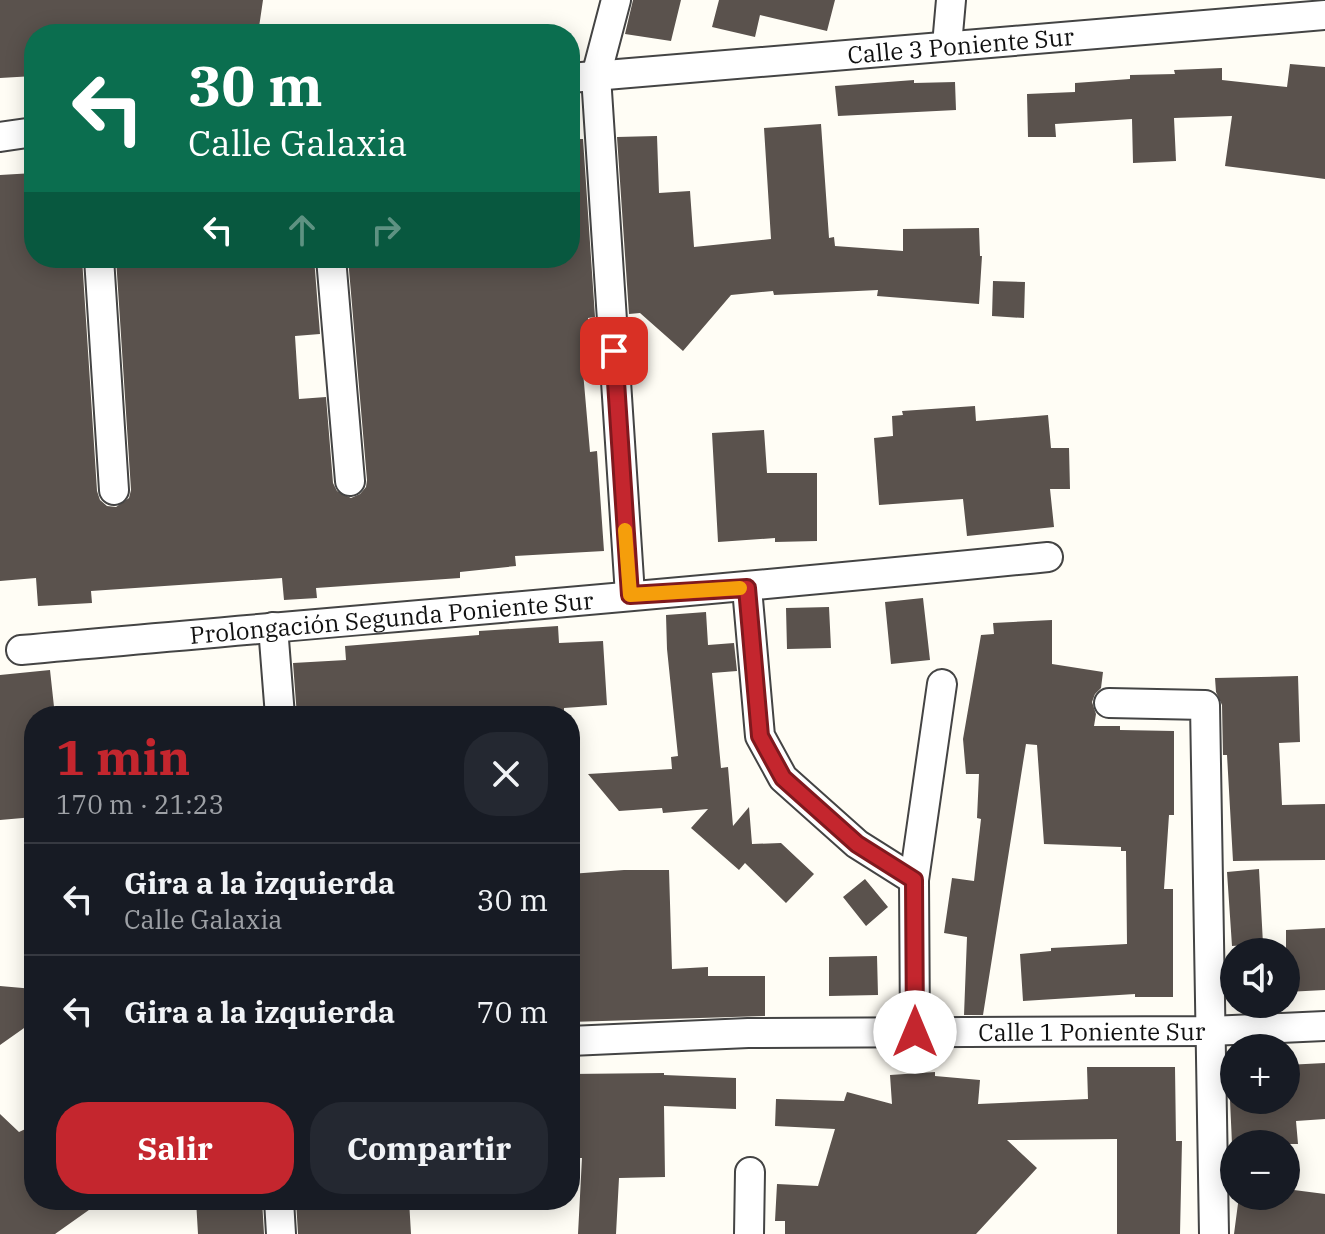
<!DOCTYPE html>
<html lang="es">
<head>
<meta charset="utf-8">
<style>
	body { margin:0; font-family:"IBM Plex Serif",serif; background:#242831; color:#f1f3f6; height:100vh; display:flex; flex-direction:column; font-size:30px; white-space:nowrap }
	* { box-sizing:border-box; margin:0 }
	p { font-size:26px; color:#9ea1a6 }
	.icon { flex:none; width:44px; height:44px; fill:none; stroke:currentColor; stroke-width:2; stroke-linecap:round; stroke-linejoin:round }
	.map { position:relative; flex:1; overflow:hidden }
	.panel { position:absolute; left:24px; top:706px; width:556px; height:504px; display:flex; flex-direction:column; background:#171b24; border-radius:32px; box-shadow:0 4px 20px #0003 }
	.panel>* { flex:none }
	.guide { position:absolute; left:24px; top:24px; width:556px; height:244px; border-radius:32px; box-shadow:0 4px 20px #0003; background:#0b6e4f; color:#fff; overflow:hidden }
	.controls { position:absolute; left:1220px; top:938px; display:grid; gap:16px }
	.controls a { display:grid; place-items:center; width:80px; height:80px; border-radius:50%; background:#171b24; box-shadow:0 4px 20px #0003; font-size:40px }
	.pin { position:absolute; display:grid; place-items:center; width:68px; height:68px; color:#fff; margin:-34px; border-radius:16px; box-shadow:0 4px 12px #0006 }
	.me { position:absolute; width:88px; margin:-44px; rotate:0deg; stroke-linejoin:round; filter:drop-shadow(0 0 6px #0008) }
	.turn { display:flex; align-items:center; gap:28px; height:168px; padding:0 32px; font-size:36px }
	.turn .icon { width:104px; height:104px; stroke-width:2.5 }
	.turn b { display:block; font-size:56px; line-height:68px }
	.lanes { display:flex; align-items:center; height:76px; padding:0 32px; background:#0003; justify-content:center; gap:40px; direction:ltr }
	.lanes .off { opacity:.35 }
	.round { display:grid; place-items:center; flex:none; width:84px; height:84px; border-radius:32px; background:#242831 }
	.summary { display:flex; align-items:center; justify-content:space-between; height:136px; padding:0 32px }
	h1 { font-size:48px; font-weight:700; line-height:60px; color:#c4262e }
	.action { display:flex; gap:16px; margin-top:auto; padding:16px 32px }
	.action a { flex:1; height:92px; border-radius:32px; background:#c4262e; color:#fff; font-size:32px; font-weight:700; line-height:92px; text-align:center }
	.action a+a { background:#242831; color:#f1f3f6 }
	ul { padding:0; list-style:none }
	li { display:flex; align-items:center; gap:24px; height:112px; padding:0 32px; border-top:2px solid #363941 }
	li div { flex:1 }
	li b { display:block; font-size:30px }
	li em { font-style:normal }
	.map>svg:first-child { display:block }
	.building { fill:#5a524d }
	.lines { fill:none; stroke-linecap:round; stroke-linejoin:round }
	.minor-casing { stroke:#444; stroke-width:32 }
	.minor { stroke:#fff; stroke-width:28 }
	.route-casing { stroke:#7f191e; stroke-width:20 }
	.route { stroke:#c4262e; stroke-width:14 }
	.slow { stroke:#f59e0b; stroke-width:14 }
	.labels { text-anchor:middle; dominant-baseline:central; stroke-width:8; stroke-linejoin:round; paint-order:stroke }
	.street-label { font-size:24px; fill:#111; stroke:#fff }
</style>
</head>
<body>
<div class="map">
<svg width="1325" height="1234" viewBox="0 0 1325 1234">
	<rect width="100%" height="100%" fill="#fffdf5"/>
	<path class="building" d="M0 0H263L258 34H34V76L0 78Z
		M633 0H681L671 41 625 34Z
		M719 0H835L827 31 760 15 755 37 712 27Z
		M1290 64 1325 67V179L1225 166 1232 116 1174 118 1176 161 1133 163 1132 119 1055 124 1056 137H1028L1027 94 1075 92V83L1130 79V75L1175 74 1174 70 1222 68V80L1287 87Z
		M914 80V83L955 82 956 110 838 116 835 86Z
		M821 124 829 238 834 237 835 246 903 251V229L979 228 980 256H982L979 304 877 296 878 290 774 295 773 291 731 295 683 351 640 313 629 314 617 137 657 136 659 193 690 191 694 247 771 239 764 128Z
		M570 139H583L595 317 588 318 589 336 580 337 590 452 597 451 604 551 515 556 516 566 460 572V578L316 588 317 598 284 600 282 578 91 591 92 603 38 606 36 578 0 581V175L34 173V258H82L97 491 100 500 107 506 116 507 129 498 131 490 116 258H314L320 334 295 336 299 399 326 397 333 483 337 491 351 498 360 494 366 487 367 480 348 258H570Z
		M993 281 1025 282 1024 318 992 316Z
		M975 406 976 421 1048 415 1051 448H1069L1070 489H1050L1054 527 967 536 963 499 879 505 874 438 893 436 892 416 903 415 902 411Z
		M764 430 767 473H817V541L775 542V538L718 542 712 433Z
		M923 598 930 660 891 664 885 602Z
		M829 607 831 648 787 649 786 608Z
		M706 612 708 645 734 643 737 671 712 673 721 768 728 767 733 826 749 807 752 844 781 843 814 874 786 903 745 863 739 870 691 828 708 809 663 813 662 808 619 811 588 774 672 769 671 757 678 756 667 649 666 615Z
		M1052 620V664L1103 672 1101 688 1095 694 1092 702 1096 714 1094 726H1120V730L1174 731V815H1169L1164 889H1173V997H1135V994L1023 1001 1020 954 1051 951V948L1127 944 1126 851H1121V847L1044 844 1037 745 1026 744 983 1015H964L967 937 944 933 952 878 974 881 981 819 977 818 979 774H966L963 739 981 635 994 634 993 623Z
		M558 626 559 643 603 641 607 705 564 708V716H297L293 663 346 660 345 646 479 635V631Z
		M50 670 55 716H34V817L0 820V675Z
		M1298 676 1300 742 1279 743 1282 805 1325 804V860L1233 861 1227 755H1223L1222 705 1216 692 1215 678Z
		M1259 869 1263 944 1232 946 1227 872Z
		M624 870H669L672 969 708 967V976H765V1016L570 1022V874Z
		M865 879 888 907 866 926 843 897Z
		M1325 928V990L1286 992V930Z
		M877 956 878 995 829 996V957Z
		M0 986 34 989V1021L0 1045Z
		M1325 1063V1119L1296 1121 1298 1144H1232L1230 1100H1286V1065Z
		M1087 1067H1175L1176 1141H1182L1180 1234H1117V1139L1007 1140 1037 1168 976 1234H785V1221H775L777 1184 818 1186 835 1129 775 1126 776 1099 844 1101 847 1092 892 1104 890 1075 935 1072V1076L980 1080 978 1104 1088 1099Z
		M664 1073V1075L736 1078V1109L664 1106 665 1177 619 1178 616 1234H578L582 1158H570V1074Z
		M0 1114 19 1132 34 1125V1200H103L55 1234H0Z
		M1286 1189 1325 1194V1234H1234L1239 1196H1286Z
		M196 1200H262L264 1234H198Z
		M296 1200H409L411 1234H298Z"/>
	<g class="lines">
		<defs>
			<g id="minor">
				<path d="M616 0 596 76 630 595"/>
				<path d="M947 45 951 0"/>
				<path id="s1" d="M570 78 1325 15"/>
				<path d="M0 137 34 132"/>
				<path d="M99 258 114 490"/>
				<path d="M331 258 350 481"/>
				<path d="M747 588 760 736 783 778 857 844 914 880 915 1032"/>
				<path d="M273 627 280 716"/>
				<path id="s2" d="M21 650C363 619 706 592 1048 557"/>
				<path d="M1109 703 1205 705 1214 1234"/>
				<path d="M914 880 942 684"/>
				<path id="s3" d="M570 1041 748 1033 1210 1031 1325 1026"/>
				<path d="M279 1200 281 1234"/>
				<path d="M749 1234 750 1172"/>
			</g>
		</defs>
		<use href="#minor" class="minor-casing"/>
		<use href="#minor" class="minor"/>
	</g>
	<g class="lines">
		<defs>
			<path id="route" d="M614 351 630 595 747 588 760 736 783 778 857 844 914 880 915 1032"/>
		</defs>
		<use href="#route" class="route-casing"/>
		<use href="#route" class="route"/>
		<path class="slow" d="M625 530 630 595 740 588"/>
	</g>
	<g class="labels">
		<g class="street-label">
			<text stroke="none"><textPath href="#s1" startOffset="392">Calle 3 Poniente Sur</textPath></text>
			<text stroke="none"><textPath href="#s2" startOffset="372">Prolongación Segunda Poniente Sur</textPath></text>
			<text stroke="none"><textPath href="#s3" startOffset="522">Calle 1 Poniente Sur</textPath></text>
		</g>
	</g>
</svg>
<div class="controls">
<a><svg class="icon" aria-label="sound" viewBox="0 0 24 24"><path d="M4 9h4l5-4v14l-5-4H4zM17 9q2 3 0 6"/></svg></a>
<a>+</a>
<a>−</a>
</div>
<div class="pin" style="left:614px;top:351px;background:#d93025"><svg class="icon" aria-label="arrive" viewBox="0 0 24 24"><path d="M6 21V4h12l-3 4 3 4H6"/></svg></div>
<svg class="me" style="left:915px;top:1032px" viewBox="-20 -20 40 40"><circle r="19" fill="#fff"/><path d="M0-13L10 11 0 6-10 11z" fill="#c4262e"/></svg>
<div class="guide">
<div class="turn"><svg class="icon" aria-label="left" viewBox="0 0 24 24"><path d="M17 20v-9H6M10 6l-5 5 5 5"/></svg><div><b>30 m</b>Calle Galaxia</div></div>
<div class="lanes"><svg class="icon" aria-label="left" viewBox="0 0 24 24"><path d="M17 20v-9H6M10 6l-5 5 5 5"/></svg><svg class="icon off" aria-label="ahead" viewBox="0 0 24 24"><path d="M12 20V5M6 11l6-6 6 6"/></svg><svg class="icon off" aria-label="right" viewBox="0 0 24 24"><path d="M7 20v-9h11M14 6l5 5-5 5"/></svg></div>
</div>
<section class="panel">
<div class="summary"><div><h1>1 min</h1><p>170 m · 21:23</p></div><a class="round"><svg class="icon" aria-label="close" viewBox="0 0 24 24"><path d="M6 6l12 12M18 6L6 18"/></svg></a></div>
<ul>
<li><svg class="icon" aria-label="left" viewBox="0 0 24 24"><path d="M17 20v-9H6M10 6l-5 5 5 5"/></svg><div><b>Gira a la izquierda</b><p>Calle Galaxia</p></div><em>30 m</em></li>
<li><svg class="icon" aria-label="left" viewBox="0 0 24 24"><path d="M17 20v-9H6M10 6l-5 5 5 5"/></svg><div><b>Gira a la izquierda</b></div><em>70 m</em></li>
</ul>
<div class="action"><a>Salir</a><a>Compartir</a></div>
</section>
</div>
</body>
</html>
